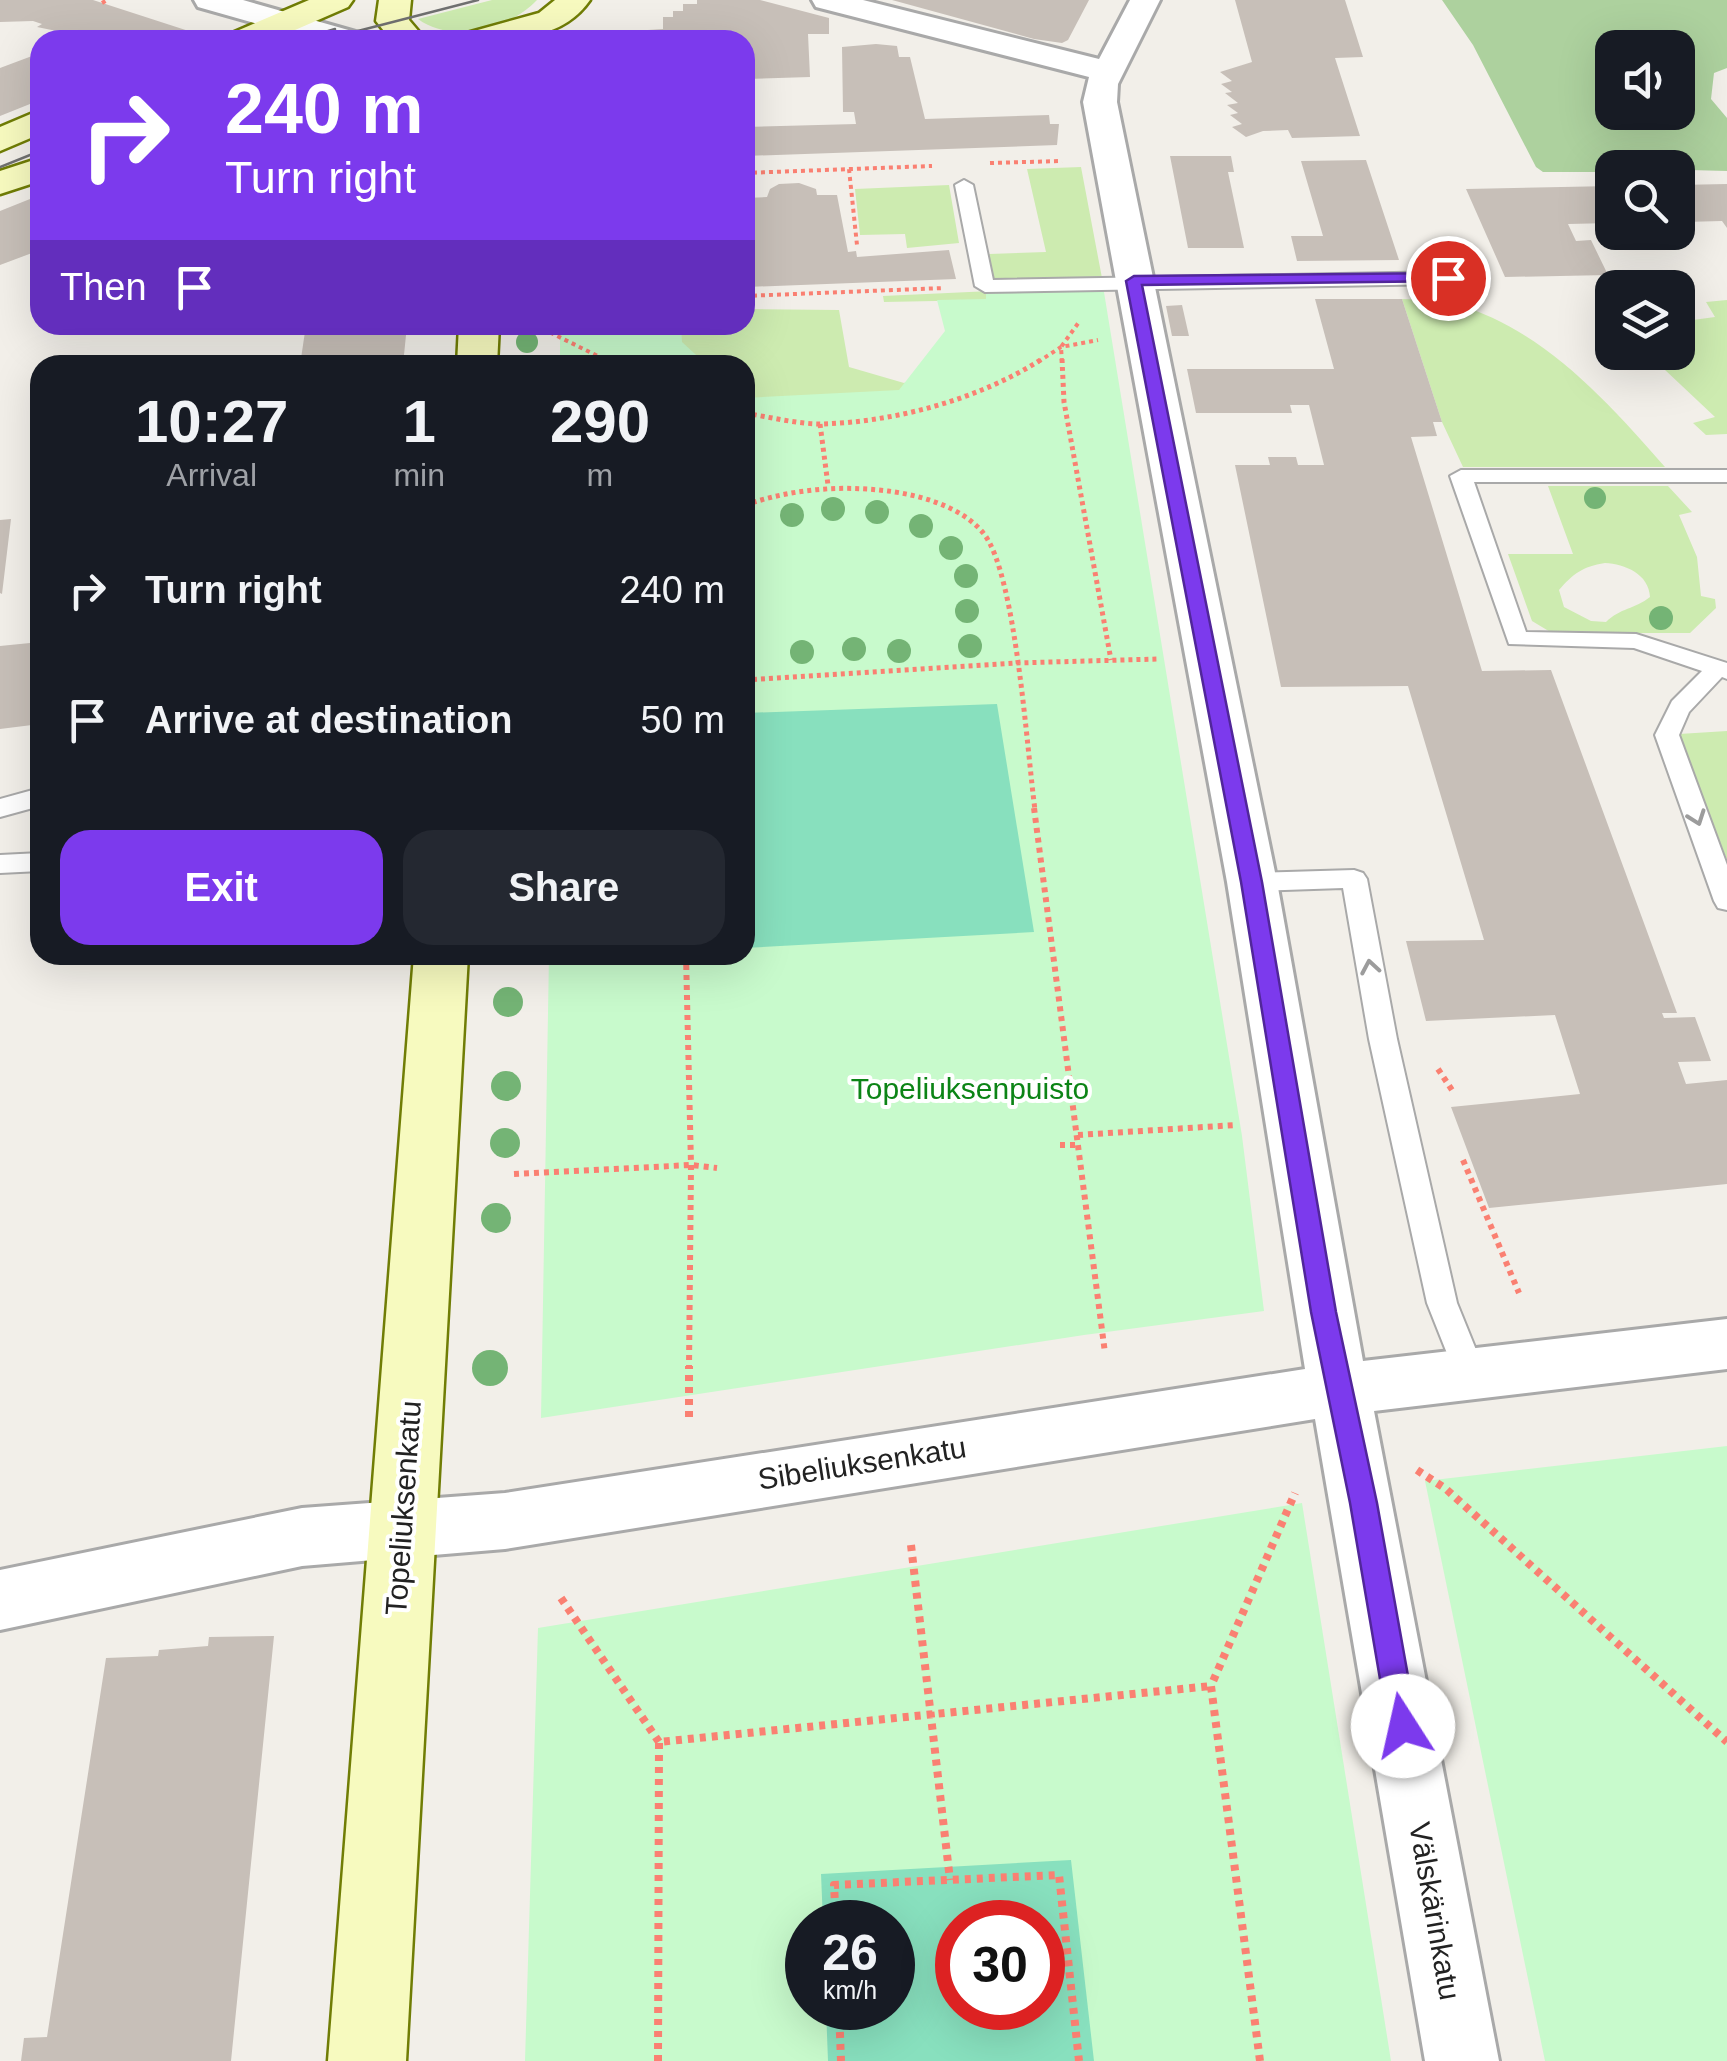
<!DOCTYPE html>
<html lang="en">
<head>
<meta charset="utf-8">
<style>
	body { margin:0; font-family:Arial,sans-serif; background:#242831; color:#f1f3f6; height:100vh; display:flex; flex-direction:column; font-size:38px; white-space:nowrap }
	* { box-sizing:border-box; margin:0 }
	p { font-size:32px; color:#9ea1a6 }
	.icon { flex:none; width:55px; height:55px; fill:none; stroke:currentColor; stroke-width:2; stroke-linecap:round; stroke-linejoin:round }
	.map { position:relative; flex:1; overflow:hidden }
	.sheet { position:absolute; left:30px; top:355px; width:725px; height:610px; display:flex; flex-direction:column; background:#171b24; border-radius:30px; box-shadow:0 10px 40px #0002 }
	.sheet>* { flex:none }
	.top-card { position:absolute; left:30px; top:30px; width:725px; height:305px; border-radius:30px; box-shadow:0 10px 40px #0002; background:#7c3aed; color:#fff; overflow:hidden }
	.buttons { position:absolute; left:1595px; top:30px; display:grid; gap:20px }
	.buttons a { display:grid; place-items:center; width:100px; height:100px; border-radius:20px; background:#171b24; box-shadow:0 10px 40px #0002; font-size:50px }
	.speed { position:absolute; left:785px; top:1900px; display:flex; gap:20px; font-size:50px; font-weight:700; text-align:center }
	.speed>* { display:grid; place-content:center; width:130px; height:130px; border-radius:50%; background:#171b24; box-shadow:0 10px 40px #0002; line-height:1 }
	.speed small { font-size:25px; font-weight:400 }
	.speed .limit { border:15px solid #d22; background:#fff; color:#111 }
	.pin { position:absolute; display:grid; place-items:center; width:85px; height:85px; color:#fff; margin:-42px; border:5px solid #fff; border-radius:50%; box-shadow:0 2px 10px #0007 }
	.me { position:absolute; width:110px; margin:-55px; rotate:350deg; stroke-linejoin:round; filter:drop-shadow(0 0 8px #0008) }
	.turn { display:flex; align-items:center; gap:35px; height:210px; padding:0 30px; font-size:45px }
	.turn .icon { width:130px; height:130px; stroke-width:2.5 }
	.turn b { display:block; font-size:70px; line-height:85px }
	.then { display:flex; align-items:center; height:95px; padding:0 30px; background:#0003; gap:20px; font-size:38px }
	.eta { display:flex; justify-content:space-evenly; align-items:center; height:170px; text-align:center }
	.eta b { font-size:60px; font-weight:800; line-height:70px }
	.action { display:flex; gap:20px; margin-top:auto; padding:20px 30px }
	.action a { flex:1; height:115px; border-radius:30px; background:#7c3aed; color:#fff; font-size:40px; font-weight:800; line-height:115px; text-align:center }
	.action a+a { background:#242831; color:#f1f3f6 }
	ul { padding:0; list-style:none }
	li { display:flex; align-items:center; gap:30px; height:130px; padding:0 30px }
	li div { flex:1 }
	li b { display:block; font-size:38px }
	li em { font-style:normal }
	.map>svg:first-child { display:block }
	.grass { fill:#cdebb0; fill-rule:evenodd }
	.forest { fill:#add19e; fill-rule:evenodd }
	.park { fill:#c8facc; fill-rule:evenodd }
	.pitch { fill:#88e0be; fill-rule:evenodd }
	.building { fill:#c7bfb8 }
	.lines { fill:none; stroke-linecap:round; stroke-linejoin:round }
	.lane-casing { stroke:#a9a9a9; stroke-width:4 }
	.street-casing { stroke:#a9a9a9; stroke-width:6 }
	.secondary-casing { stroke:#707d05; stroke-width:5 }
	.path-far3 { stroke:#fa8072; stroke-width:4; stroke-dasharray:4 4; stroke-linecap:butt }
	.path-far2 { stroke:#fa8072; stroke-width:5; stroke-dasharray:4 4; stroke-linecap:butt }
	.path-far1 { stroke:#fa8072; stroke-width:6; stroke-dasharray:5 5; stroke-linecap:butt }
	.path { stroke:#fa8072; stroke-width:8; stroke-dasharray:6 6; stroke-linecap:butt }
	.lane { fill:#fff; fill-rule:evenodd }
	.street { fill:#fff; fill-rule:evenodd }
	.secondary { fill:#f7fabf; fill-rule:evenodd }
	.tram { stroke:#707070; stroke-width:2.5 }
	.tree { fill:#74b475 }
	.oneway { stroke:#9c9c9c }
	.route { fill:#7c3aed; stroke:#51269a; stroke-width:2.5 }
	.labels { text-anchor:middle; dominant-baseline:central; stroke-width:8; stroke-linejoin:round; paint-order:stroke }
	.park-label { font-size:30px; fill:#0c8416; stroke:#fff }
	.street-label { font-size:30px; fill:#222; stroke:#fff }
</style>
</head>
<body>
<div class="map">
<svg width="1727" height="2061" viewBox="0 0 1727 2061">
	<rect width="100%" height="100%" fill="#f2efe9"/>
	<path class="grass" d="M492 0H537C509 30 452 44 418 19Z
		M1081 167 1102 278 994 283 989 254 1046 252 1027 169Z
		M949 185 959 243 907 248 905 234 860 235 855 189Z
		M1103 286 968 387 745 408V365H632L560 325H745V309L839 310 849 367 904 383 936 369 987 300 884 302 883 296Z
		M1402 299C1420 300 1439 299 1456 304 1544 330 1607 401 1665 467H1463L1442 422Z
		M1727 300V434L1706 435 1693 423 1715 417 1647 353 1678 352V322L1715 317 1706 302Z
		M1548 486H1668L1692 512 1679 515 1697 557 1701 596 1715 599 1716 608 1690 633H1552L1532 621 1508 554H1573ZM1605 563C1625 564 1649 574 1650 597 1635 609 1620 608 1606 622L1591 621 1564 607 1559 590C1574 573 1582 567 1605 563Z
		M1727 731V860L1679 734Z"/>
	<path class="forest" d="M1442 0H1727V68L1714 73 1711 99 1727 118V171L1612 168V172H1543L1536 167 1473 45ZM1612 48H1678V112H1612Z"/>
	<path class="park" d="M1103 286 1242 1136 1264 1311 1084 1335 541 1418 549 955H745V398L899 390 945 331 937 300 986 299V293Z
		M560 325H681L682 342 707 365H560Z
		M1727 1446V2061H1545L1425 1481Z
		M1302 1503 1391 2061H525L538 1628ZM808 1922H892V2008H808ZM958 1922H1042V2008H958Z"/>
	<path class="pitch" d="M997 704 1034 932 745 948V713Z
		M1071 1860 1094 2061H828L826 2008H892V1922H823L821 1874ZM958 1922H1042V2008H958Z"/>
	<path class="building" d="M0 0H93L201 35 192 40H76V35L37 27 42 24 33 21 0 22Z
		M697 0H760L829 18V34H808L810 77 745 79V40H647L648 30 663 29V17H673V11H683V4H697Z
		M892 0H1089L1068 40 1062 43 1034 39Z
		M1235 0H1345L1363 57 1335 58 1360 136 1292 138 1288 130 1263 131 1246 137 1232 127 1242 124 1230 115 1238 113 1227 105 1238 103 1225 93 1232 92 1221 84 1232 81 1220 72 1252 62Z
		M876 44 897 46 899 57H910L925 119 1049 115 1050 124H1059L1057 145 745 156V127L856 124 854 112H843L842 47Z
		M40 53V100L0 116V68Z
		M1170 156H1231L1234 172H1228L1244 248H1188Z
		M1366 160 1399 260 1297 261 1291 236H1323L1301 161Z
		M799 183 816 189 817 195H837L848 252 856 251 857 257 949 250 956 279 747 287 745 256H751L745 198 767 197 770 189 779 184Z
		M1727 184V228L1722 221 1684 222 1690 232H1678V185Z
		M1612 186V223L1568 224 1576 241 1591 240 1608 275 1505 277 1466 189Z
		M40 195V250L0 265V211Z
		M1315 299H1402L1442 422H1433L1437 436 1411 437 1482 671 1551 670 1677 1013H1662L1664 1018 1695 1017 1711 1061 1678 1062 1686 1084 1727 1080V1184L1489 1208 1451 1107 1580 1094 1555 1015 1426 1021 1406 941 1484 940 1408 686 1281 687 1235 465H1270L1268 457H1296L1298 465H1324L1309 405H1290L1292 413H1196L1187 369H1334Z
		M1182 305 1189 336H1172L1166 306Z
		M306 325H407L403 365H300Z
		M11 519 2 594 0 593V520Z
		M40 642V724L0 729V646Z
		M274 1636 231 2061H21L24 2038 47 2037 106 1658 158 1656 159 1650 208 1646 209 1637Z"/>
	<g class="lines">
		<defs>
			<path id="lane" d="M964 180 973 185 993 280 1448 272 1458 278 1448 284 985 292 975 286 955 185Z
				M1461 470H1727V482H1474L1526 632 1636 634 1727 663V679L1722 677 1689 712 1679 735 1727 865V910L1718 908 1714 901 1655 735 1672 701 1702 671 1634 648 1509 644 1450 476Z
				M40 788V806L0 817V799Z
				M40 853V871L0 873V855Z
				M1354 870 1363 873 1367 879 1397 1039 1457 1303 1485 1372 1480 1381 1469 1385 1458 1381 1427 1303 1369 1039 1343 888 1252 891 1243 888 1239 882 1243 876 1252 873Z"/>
			<path id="street" d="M194 0H243L359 33 364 40H314L198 7Z
				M812 0H863L1099 59 1130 0H1160L1118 84 1117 102 1277 882 1363 1361 1727 1319V1369L1374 1411 1499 2061H1425L1315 1419 505 1549 302 1566 0 1630V1570L302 1508 505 1493 1305 1369 1227 882 1083 102 1089 77 816 7Z"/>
			<path id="secondary" d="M309 0H353L348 7 272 40H227L232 33Z
				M379 0H411L409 20 426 40H391L376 21Z
				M555 0H590C561 42 508 40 462 40L467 33 539 13Z
				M40 110V134L0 151V127Z
				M40 158V181L0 194V171Z
				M459 325H499L497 365H457Z
				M414 955H468L406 2061H328Z"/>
		</defs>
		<use href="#lane" class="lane-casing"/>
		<use href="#street" class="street-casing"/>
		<use href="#secondary" class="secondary-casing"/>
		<path class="path-far3" d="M102 3 107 0
			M990 163 1062 161
			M849 169 857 245
			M745 173 932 166
			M745 175V188
			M745 296 944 288
			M543 329 610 362
			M1038 362 1061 347 1098 340
			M1062 362 1061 347 1079 322"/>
		<path class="path-far2" d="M605 359 617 365
			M1062 359 1064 402 1111 660
			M745 413C769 417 797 424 822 424 895 422 980 399 1042 359
			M820 424 828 485
			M745 505C792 489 839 485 888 491 920 495 963 507 984 534 1016 575 1027 751 1035 810
			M745 680 1016 663 1158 659"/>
		<path class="path-far1" d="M1034 808 1105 1353
			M686 955 691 1165 689 1368
			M1438 1069 1454 1093
			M1078 1135 1236 1125
			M1060 1145H1079
			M1463 1160 1519 1293
			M514 1174 691 1165 717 1168"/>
		<path class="path" d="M689 1417V1366
			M1417 1470 1446 1489 1727 1742
			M911 1545 950 1880
			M561 1598 659 1742
			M836 1922 834 1885 1059 1875 1079 2061
			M839 2008 841 2061
			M658 2061 659 1742 1211 1686
			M1260 2061 1211 1686 1295 1493"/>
		<use href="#lane" class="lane"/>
		<use href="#street" class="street"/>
		<use href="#secondary" class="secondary"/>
		<path class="tram" d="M298 40 335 29
			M323 40 478 0
			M0 167 40 151"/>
	</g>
	<g class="tree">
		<circle cx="527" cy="342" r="11"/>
		<circle cx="1595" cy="498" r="11"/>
		<circle cx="833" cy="509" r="12"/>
		<circle cx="877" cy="512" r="12"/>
		<circle cx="792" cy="515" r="12"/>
		<circle cx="921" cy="526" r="12"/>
		<circle cx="951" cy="548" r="12"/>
		<circle cx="966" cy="576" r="12"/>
		<circle cx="967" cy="611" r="12"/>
		<circle cx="1661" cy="618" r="12"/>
		<circle cx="970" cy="646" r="12"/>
		<circle cx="854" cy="649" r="12"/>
		<circle cx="899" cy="651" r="12"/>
		<circle cx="802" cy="652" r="12"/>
		<circle cx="508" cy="1002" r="15"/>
		<circle cx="506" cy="1086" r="15"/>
		<circle cx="505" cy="1143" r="15"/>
		<circle cx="496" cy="1218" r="15"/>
		<circle cx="490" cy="1368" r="18"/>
	</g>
	<defs><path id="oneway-chevron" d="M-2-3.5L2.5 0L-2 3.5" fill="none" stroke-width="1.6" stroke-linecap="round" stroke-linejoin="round" transform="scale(2.5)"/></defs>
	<g class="oneway">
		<use href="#oneway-chevron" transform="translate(1697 818) rotate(70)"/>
		<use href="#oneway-chevron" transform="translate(1370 967) rotate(-100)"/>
	</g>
	<path class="route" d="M1448 273 1453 274V281L1142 285 1262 882 1336 1312 1377 1503 1417 1726 1413 1736 1403 1740 1392 1736 1388 1726 1350 1503 1311 1312 1241 882 1126 281 1134 276Z"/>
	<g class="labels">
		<g class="park-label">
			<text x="970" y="1088">Topeliuksenpuisto</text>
		</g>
		<g class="street-label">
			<text transform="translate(862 1463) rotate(-9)">Sibeliuksenkatu</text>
			<text transform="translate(403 1508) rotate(-86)">Topeliuksenkatu</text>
			<text transform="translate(1435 1911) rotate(80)">Välskärinkatu</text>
		</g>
	</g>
</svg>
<div class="buttons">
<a><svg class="icon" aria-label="sound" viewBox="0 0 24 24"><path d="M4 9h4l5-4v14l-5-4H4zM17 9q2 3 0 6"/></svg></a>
<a><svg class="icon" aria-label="search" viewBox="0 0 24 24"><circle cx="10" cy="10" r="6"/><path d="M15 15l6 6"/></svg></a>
<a><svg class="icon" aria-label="layers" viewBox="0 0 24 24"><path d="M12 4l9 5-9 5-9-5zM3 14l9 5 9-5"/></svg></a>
</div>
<div class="speed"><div>26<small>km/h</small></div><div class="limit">30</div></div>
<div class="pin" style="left:1448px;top:278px;background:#d93025"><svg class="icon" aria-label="arrive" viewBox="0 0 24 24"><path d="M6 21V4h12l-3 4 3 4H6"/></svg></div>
<svg class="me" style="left:1403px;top:1726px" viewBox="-20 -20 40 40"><circle r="19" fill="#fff"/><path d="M0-13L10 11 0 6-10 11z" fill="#7c3aed"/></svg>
<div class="top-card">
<div class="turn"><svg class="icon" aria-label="right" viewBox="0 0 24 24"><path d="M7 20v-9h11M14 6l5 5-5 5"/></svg><div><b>240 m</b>Turn right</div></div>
<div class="then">Then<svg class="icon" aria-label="arrive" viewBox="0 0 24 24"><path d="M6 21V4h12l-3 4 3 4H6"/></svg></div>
</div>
<section class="sheet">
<div class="eta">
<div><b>10:27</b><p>Arrival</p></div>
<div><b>1</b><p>min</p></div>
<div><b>290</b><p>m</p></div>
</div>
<ul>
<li><svg class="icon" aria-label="right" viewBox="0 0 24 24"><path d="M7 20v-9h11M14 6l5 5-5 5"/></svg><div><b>Turn right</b></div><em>240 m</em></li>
<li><svg class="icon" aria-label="arrive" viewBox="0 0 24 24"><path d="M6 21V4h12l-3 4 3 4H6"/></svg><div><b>Arrive at destination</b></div><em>50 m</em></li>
</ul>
<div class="action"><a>Exit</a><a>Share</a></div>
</section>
</div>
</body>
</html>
